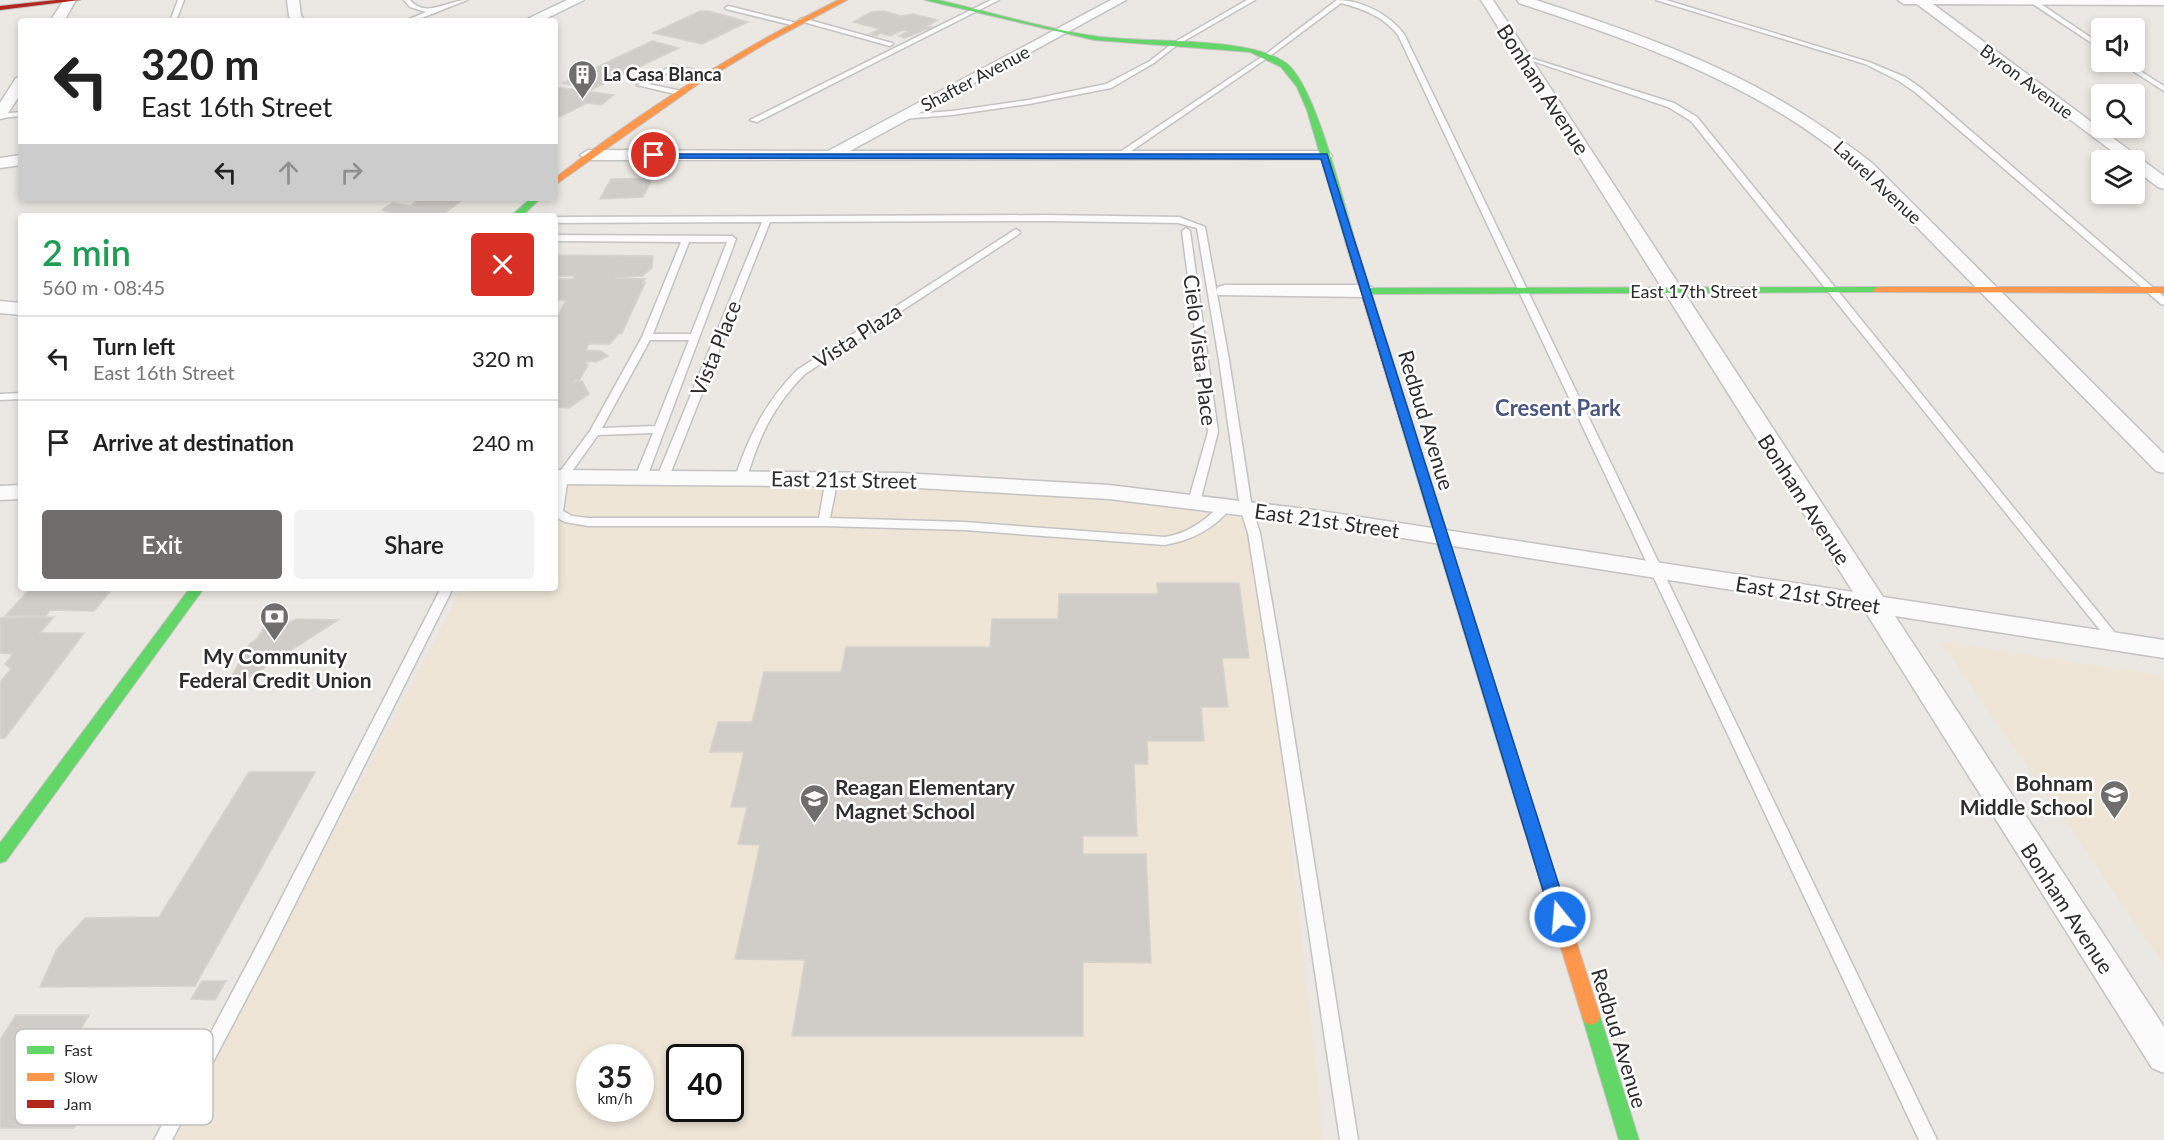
<!DOCTYPE html>
<html lang="en">
<head>
<meta charset="utf-8">
<style>
	body { margin:0; font-family:Lato,sans-serif; background:#f2f2f2; color:#222; height:100vh; display:flex; flex-direction:column; font-size:22px; white-space:nowrap }
	* { box-sizing:border-box; margin:0 }
	p { font-size:20px; color:#767676 }
	.icon { flex:none; width:33px; height:33px; fill:none; stroke:currentColor; stroke-width:2; stroke-linecap:round; stroke-linejoin:round }
	.map { position:relative; flex:1; overflow:hidden }
	.panel { position:absolute; left:18px; top:213px; width:540px; height:378px; display:flex; flex-direction:column; background:#fff; border-radius:6px; box-shadow:0 3px 9px #0003 }
	.panel>* { flex:none }
	.top-card { position:absolute; left:18px; top:18px; width:540px; height:183px; border-radius:6px; box-shadow:0 3px 9px #0003; background:#fff; color:#222; overflow:hidden }
	.tools { position:absolute; left:2091px; top:18px; display:grid; gap:12px }
	.tools a { display:grid; place-items:center; width:54px; height:54px; border-radius:6px; background:#fff; box-shadow:0 3px 9px #0003; font-size:30px }
	.speed { position:absolute; left:576px; top:1044px; display:flex; gap:12px; font-size:30px; font-weight:700; text-align:center }
	.speed>* { display:grid; place-content:center; width:78px; height:78px; border-radius:50%; background:#fff; box-shadow:0 3px 9px #0003; line-height:1 }
	.speed small { font-size:15px; font-weight:400 }
	.speed .limit { border:3px solid #111; border-radius:9px; background:#fff; color:#111 }
	.pin { position:absolute; display:grid; place-items:center; width:51px; height:51px; color:#fff; margin:-26px; border:3px solid #fff; border-radius:50%; box-shadow:0 2px 6px #0007 }
	.me { position:absolute; width:66px; margin:-33px; rotate:343deg; stroke-linejoin:round; filter:drop-shadow(0 0 4px #0008) }
	.turn { display:flex; align-items:center; gap:21px; height:126px; padding:0 24px; font-size:27px }
	.turn .icon { width:78px; height:78px; stroke-width:2.5 }
	.turn b { display:block; font-size:42px; line-height:51px }
	.lanes { display:flex; align-items:center; height:57px; padding:0 24px; background:#0003; justify-content:center; gap:30px; direction:ltr }
	.lanes .off { opacity:.35 }
	.round { display:grid; place-items:center; flex:none; width:63px; height:63px; border-radius:6px; background:#f2f2f2 }
	.overview { display:flex; align-items:center; justify-content:space-between; height:102px; padding:0 24px }
	h1 { font-size:36px; font-weight:600; line-height:45px; color:#1e9e55 }
	.action { display:flex; gap:12px; margin-top:auto; padding:12px 24px }
	.action a { flex:1; height:69px; border-radius:6px; background:#706e6c; color:#fff; font-size:24px; font-weight:600; line-height:69px; text-align:center }
	.action a+a { background:#f2f2f2; color:#222 }
	ul { padding:0; list-style:none }
	li { display:flex; align-items:center; gap:18px; height:84px; padding:0 24px; border-top:2px solid #e0e0e0 }
	li div { flex:1 }
	li b { display:block; font-size:22px }
	li em { font-style:normal }
	.map>svg:first-child { display:block }
	.education { fill:#eee5d6; fill-rule:evenodd }
	.building { fill:#d0cdc9; stroke:#d6d3ce; stroke-width:1.5 }
	.lines { fill:none; stroke-linecap:round; stroke-linejoin:round }
	.lane-casing { stroke:#c4c3c3; stroke-width:3 }
	.street-casing { stroke:#c4c3c3; stroke-width:3 }
	.fast-casing { stroke:#c4c3c3; stroke-width:2 }
	.slow-casing { stroke:#c4c3c3; stroke-width:2 }
	.jam-casing { stroke:#c4c3c3; stroke-width:2 }
	.lane { fill:#fcfbfb; fill-rule:evenodd }
	.street { fill:#fcfbfb; fill-rule:evenodd }
	.fast { fill:#63d668; fill-rule:evenodd }
	.slow { fill:#ff974d; fill-rule:evenodd }
	.jam { fill:#b3261e; fill-rule:evenodd }
	.route { fill:#1a73e8; stroke:#114b97; stroke-width:1.5 }
	.labels { text-anchor:middle; dominant-baseline:central; stroke-width:5; stroke-linejoin:round; paint-order:stroke }
	.far-poi-label { font-size:18px; font-weight:bold; fill:#2d2d2d; stroke:#fff; text-anchor:start }
	.far-street-label { font-size:18px; fill:#2d2d2d; stroke:#fff }
	.street-label { font-size:21px; fill:#2d2d2d; stroke:#fff }
	.poi-label { font-size:21px; font-weight:bold; fill:#2d2d2d; stroke:#fff }
	.neighbourhood-label { font-size:22px; font-weight:bold; fill:#495681; stroke:#fff }
	.key { fill:#fff; stroke:#c0c0c0; stroke-width:1.5 }
	.key-label { font-size:16px; fill:#2d2d2d }
</style>
</head>
<body>
<div class="map">
<svg width="2164" height="1140" viewBox="0 0 2164 1140">
	<rect width="100%" height="100%" fill="#ebe7e2"/>
	<path class="education" d="M555 477 827 478 1149 505 1255 520 1324 1140H173L462 588H555ZM590 1058H640V1108H590ZM680 1058H730V1108H680Z
		M1940 641 2164 676V965Z"/>
	<path class="building" d="M700 11H709L748 22 702 44 653 33Z
		M884 11 901 16 913 14 938 20 927 26 932 27 905 38 899 36 908 31 903 30 890 36 880 33 877 36 869 34 880 29 853 22 871 12Z
		M652 41 679 48 591 90 563 83Z
		M555 87 614 95 601 105 587 103 555 119Z
		M653 178 643 197 600 199 611 179Z
		M420 198H465L441 216H401L382 210 392 203 410 206Z
		M555 255 653 256 652 268 642 276 615 278 645 279 643 283H645L622 333 618 334 610 344H589L586 350 601 351 608 356 596 362 585 361 588 365 580 379 573 381H582L589 394 569 408 555 407V322L566 300H555V279H573L574 276H555Z
		M1157 583H1239L1249 658H1222L1228 707H1201L1204 741H1147L1148 764H1134L1137 836H1083V854H1146L1151 963 1083 962V1036H792L805 960 735 959 760 845 738 844 747 807H731L744 752H710L718 722H752L764 672H841L846 647H990L992 619H1058L1059 594H1158Z
		M31 588H113L94 611 50 610 46 616H5Z
		M54 617 40 633H84L5 738H0V682L11 669 5 664 13 654 0 653V618Z
		M271 617H284L288 623 296 619 338 620 236 686 227 685 250 643 256 640Z
		M249 772H315L195 986 40 987 57 949 85 918 159 917Z
		M202 981H226L215 1000 191 999Z
		M16 1015H89L43 1093H94L74 1128H0V1040Z"/>
	<g class="lines">
		<defs>
			<path id="lane" d="M178 0H184L176 21H170Z
				M404 0H410C426 19 448 0 467 0L414 21H405L426 12 410 7Z
				M991 0H999L757 122 750 120Z
				M1247 0H1255L1177 45 1154 63 1111 88 1029 104 952 115 902 119 898 117 902 115 952 111 1029 100 1106 84 1150 61 1173 43Z
				M1337 0C1361 0 1389 14 1404 34L1937 1140H1919L1398 35C1383 16 1363 9 1341 3L1270 56 1121 158 1114 156 1266 54Z
				M1656 0H1666L1869 62 1905 77 1921 88 2164 297V305L2161 304 1915 92 1899 81 1865 64Z
				M2030 0H2035L2102 45V50L2030 2Z
				M728 6 797 23 798 24 795 26 726 9 725 8Z
				M802 18 892 43 893 44 890 46 800 21 799 20Z
				M1521 55 1674 103 1697 117 2120 639 2122 642 2120 645H2112L1691 121 1668 107 1521 57Z
				M2119 62H2126L2164 86V91Z
				M673 65 712 74 708 76 674 69 648 84 682 91V95H679L637 85Z
				M21 112V116L0 118V114Z
				M1047 215 1179 217 1205 227 1229 360 1252 508 1260 533 1286 684 1358 1140H1340L1272 684 1248 533 1240 508 1219 360 1197 228 1178 223 1047 221 770 222 669 477 663 480 657 477 762 222 555 223V217Z
				M1186 228 1190 231 1218 432 1200 502 1194 506 1188 502 1208 432 1182 231Z
				M1016 229 1020 232 1019 234 805 374C773 406 760 435 747 477L745 479H737L735 477C750 434 765 403 797 370Z
				M555 235 732 236 736 239 647 477 641 480 635 477 653 433 598 435 568 477 563 511 572 516 588 518H819L826 478 832 475 838 478 830 518 964 522 1165 537C1190 533 1205 520 1223 503L1227 502 1233 506C1215 528 1193 540 1165 545L964 530 824 526H588L565 522 555 517 556 477 590 431 642 337 681 242 555 241ZM689 242H727L691 334H653ZM650 340H689L655 426 602 428Z
				M21 393V399L0 400V394Z
				M441 588H453L273 948 172 1140H154L261 938Z"/>
			<path id="street" d="M64 0H76L64 21H50Z
				M287 0H299L301 16 306 21H292L289 16Z
				M567 0H584L541 21H523Z
				M1111 0H1126L850 151H1324L1330 153 1332 156 1330 159 588 160 580 155 588 150 828 151Z
				M1481 0H1493L1883 597 2164 640V658L1895 616 2164 1027V1073L2152 1068 1865 611 1314 524 1109 499 901 487 555 484V470L901 473 1109 485 1314 510 1853 592Z
				M1517 0H1536C1624 29 1713 59 1793 108 1820 124 1846 143 1872 163L2164 454V473L2156 471 1860 169C1835 150 1810 131 1782 114 1701 64 1609 33 1519 3Z
				M1898 0H2164V5L1933 4 2164 176V189L2158 187 2134 169V160H2124L1917 4H1904Z
				M21 77V93L5 118 0 119V103L16 78Z
				M21 155V165L0 168V158Z
				M1225 285H1365L1372 287 1374 291 1372 295 1365 297 1218 295 1216 291 1218 287Z
				M0 301 21 303V315L0 313Z
				M21 485V499L0 500V486Z"/>
			<path id="fast" d="M925 0H938C990 12 1042 28 1094 36 1144 44 1247 35 1286 63 1316 85 1344 205 1356 244L1351 247 1346 244 1307 110 1297 87 1281 67 1250 52 1094 40Z
				M531 198H541L522 216H511Z
				M1878 287 1883 290 1882 292 1365 294 1360 291 1365 288Z
				M1408 424 1414 428 1524 777 1522 781 1516 783 1510 781 1508 777 1402 428Z
				M190 588H204L6 861 0 863V843Z
				M1591 1007 1598 1010 1600 1016 1639 1140H1619L1582 1016 1584 1010Z"/>
			<path id="slow" d="M838 0H847L770 41 697 85 555 185V178C644 109 737 50 838 0Z
				M1878 287H2164V293L1874 292 1873 290Z
				M1516 771 1522 773 1524 777 1600 1016 1598 1022 1591 1025 1584 1022 1582 1016 1508 777 1510 773Z"/>
			<path id="jam" d="M56 0H80L0 10V6Z
				M1351 241 1356 244 1414 428 1412 431H1404L1402 428 1346 244Z"/>
		</defs>
		<use href="#lane" class="lane-casing"/>
		<use href="#street" class="street-casing"/>
		<use href="#fast" class="fast-casing"/>
		<use href="#slow" class="slow-casing"/>
		<use href="#jam" class="jam-casing"/>
		<use href="#lane" class="lane"/>
		<use href="#street" class="street"/>
		<use href="#fast" class="fast"/>
		<use href="#slow" class="slow"/>
		<use href="#jam" class="jam"/>
	</g>
	<path class="route" d="M651 154H1327L1569 917 1566 922 1560 924 1553 922 1551 917 1321 159 654 158 651 157Z"/>
	<defs>
		<symbol id="building-pin" viewBox="-11 -11 22 30"><path d="M0 17L-7.5 6A9.5 9.5 0 1 1 7.5 6Z" fill="#706e6c" stroke="#fff"/><path d="M-4-6H4V6H1V3H-1V6H-4ZM-2.5-4.3h1.7v1.8h-1.7ZM.8-4.3h1.7v1.8H.8ZM-2.5-1h1.7V.8h-1.7ZM.8-1h1.7V.8H.8Z" fill="#fff"/></symbol>
		<symbol id="bank-pin" viewBox="-11 -11 22 30"><path d="M0 17L-7.5 6A9.5 9.5 0 1 1 7.5 6Z" fill="#706e6c" stroke="#fff"/><path d="M-6-4H6V4H-6ZM0-2.3a2.3 2.3 0 1 0 0 4.6a2.3 2.3 0 1 0 0-4.6Z" fill="#fff"/></symbol>
		<symbol id="school-pin" viewBox="-11 -11 22 30"><path d="M0 17L-7.5 6A9.5 9.5 0 1 1 7.5 6Z" fill="#706e6c" stroke="#fff"/><path d="M0-5L7-2L0 1L-7-2ZM-4 1L0 2.5L4 1V4Q0 6-4 4Z" fill="#fff"/></symbol>
	</defs>
	<g fill-rule="evenodd">
		<use href="#building-pin" x="566" y="58" width="33" height="45"/>
		<use href="#bank-pin" x="258" y="600" width="33" height="45"/>
		<use href="#school-pin" x="2098" y="778" width="33" height="45"/>
		<use href="#school-pin" x="798" y="782" width="33" height="45"/>
	</g>
	<g class="labels">
		<g class="far-poi-label">
			<text x="603" y="74">La Casa Blanca</text>
		</g>
		<g class="far-street-label">
			<text transform="translate(975 78) rotate(-28)">Shafter Avenue</text>
			<text transform="translate(2027 81) rotate(37)">Byron Avenue</text>
			<text transform="translate(1878 182) rotate(43)">Laurel Avenue</text>
			<text x="1694" y="291">East 17th Street</text>
		</g>
		<g class="street-label">
			<text transform="translate(1544 89) rotate(57)">Bonham Avenue</text>
			<text transform="translate(857 335) rotate(-33)">Vista Plaza</text>
			<text transform="translate(715 348) rotate(-68)">Vista Place</text>
			<text transform="translate(1201 350) rotate(83)">Cielo Vista Place</text>
			<text transform="translate(1427 420) rotate(73)">Redbud Avenue</text>
			<text transform="translate(844 479) rotate(1)">East 21st Street</text>
			<text transform="translate(1805 499) rotate(57)">Bonham Avenue</text>
			<text transform="translate(1327 520) rotate(8)">East 21st Street</text>
			<text transform="translate(1808 594) rotate(9)">East 21st Street</text>
			<text transform="translate(2068 908) rotate(57)">Bonham Avenue</text>
			<text transform="translate(1620 1038) rotate(73)">Redbud Avenue</text>
		</g>
		<g class="poi-label">
			<text x="275" y="655">My Community<tspan x="275" dy="24">Federal Credit Union</tspan></text>
			<text x="2093" y="782" text-anchor="end">Bohnam<tspan x="2093" dy="24">Middle School</tspan></text>
			<text x="835" y="786" text-anchor="start">Reagan Elementary<tspan x="835" dy="24">Magnet School</tspan></text>
		</g>
		<g class="neighbourhood-label">
			<text x="1558" y="407">Cresent Park</text>
		</g>
	</g>
	<rect x="15" y="1029" width="198" height="96" rx="9" class="key"/>
	<rect x="27" y="1046" width="27" height="8" fill="#63d668"/>
	<rect x="27" y="1073" width="27" height="8" fill="#ff974d"/>
	<rect x="27" y="1100" width="27" height="8" fill="#b3261e"/>
	<g class="key-label">
		<text x="64" y="1056">Fast</text>
		<text x="64" y="1083">Slow</text>
		<text x="64" y="1110">Jam</text>
	</g>
</svg>
<div class="tools">
<a><svg class="icon" aria-label="sound" viewBox="0 0 24 24"><path d="M4 9h4l5-4v14l-5-4H4zM17 9q2 3 0 6"/></svg></a>
<a><svg class="icon" aria-label="search" viewBox="0 0 24 24"><circle cx="10" cy="10" r="6"/><path d="M15 15l6 6"/></svg></a>
<a><svg class="icon" aria-label="layers" viewBox="0 0 24 24"><path d="M12 4l9 5-9 5-9-5zM3 14l9 5 9-5"/></svg></a>
</div>
<div class="speed"><div>35<small>km/h</small></div><div class="limit">40</div></div>
<div class="pin" style="left:654px;top:155px;background:#d93025"><svg class="icon" aria-label="arrive" viewBox="0 0 24 24"><path d="M6 21V4h12l-3 4 3 4H6"/></svg></div>
<svg class="me" style="left:1560px;top:917px" viewBox="-20 -20 40 40"><circle r="17" fill="#1a73e8" stroke="#fff" stroke-width="3"/><path d="M0-11L8 9 0 5-8 9z" fill="#fff"/></svg>
<div class="top-card">
<div class="turn"><svg class="icon" aria-label="left" viewBox="0 0 24 24"><path d="M17 20v-9H6M10 6l-5 5 5 5"/></svg><div><b>320 m</b>East 16th Street</div></div>
<div class="lanes"><svg class="icon" aria-label="left" viewBox="0 0 24 24"><path d="M17 20v-9H6M10 6l-5 5 5 5"/></svg><svg class="icon off" aria-label="ahead" viewBox="0 0 24 24"><path d="M12 20V5M6 11l6-6 6 6"/></svg><svg class="icon off" aria-label="right" viewBox="0 0 24 24"><path d="M7 20v-9h11M14 6l5 5-5 5"/></svg></div>
</div>
<section class="panel">
<div class="overview"><div><h1>2 min</h1><p>560 m · 08:45</p></div><a class="round" style="background:#d93025;color:#fff"><svg class="icon" aria-label="close" viewBox="0 0 24 24"><path d="M6 6l12 12M18 6L6 18"/></svg></a></div>
<ul>
<li><svg class="icon" aria-label="left" viewBox="0 0 24 24"><path d="M17 20v-9H6M10 6l-5 5 5 5"/></svg><div><b>Turn left</b><p>East 16th Street</p></div><em>320 m</em></li>
<li><svg class="icon" aria-label="arrive" viewBox="0 0 24 24"><path d="M6 21V4h12l-3 4 3 4H6"/></svg><div><b>Arrive at destination</b></div><em>240 m</em></li>
</ul>
<div class="action"><a>Exit</a><a>Share</a></div>
</section>
</div>
</body>
</html>
